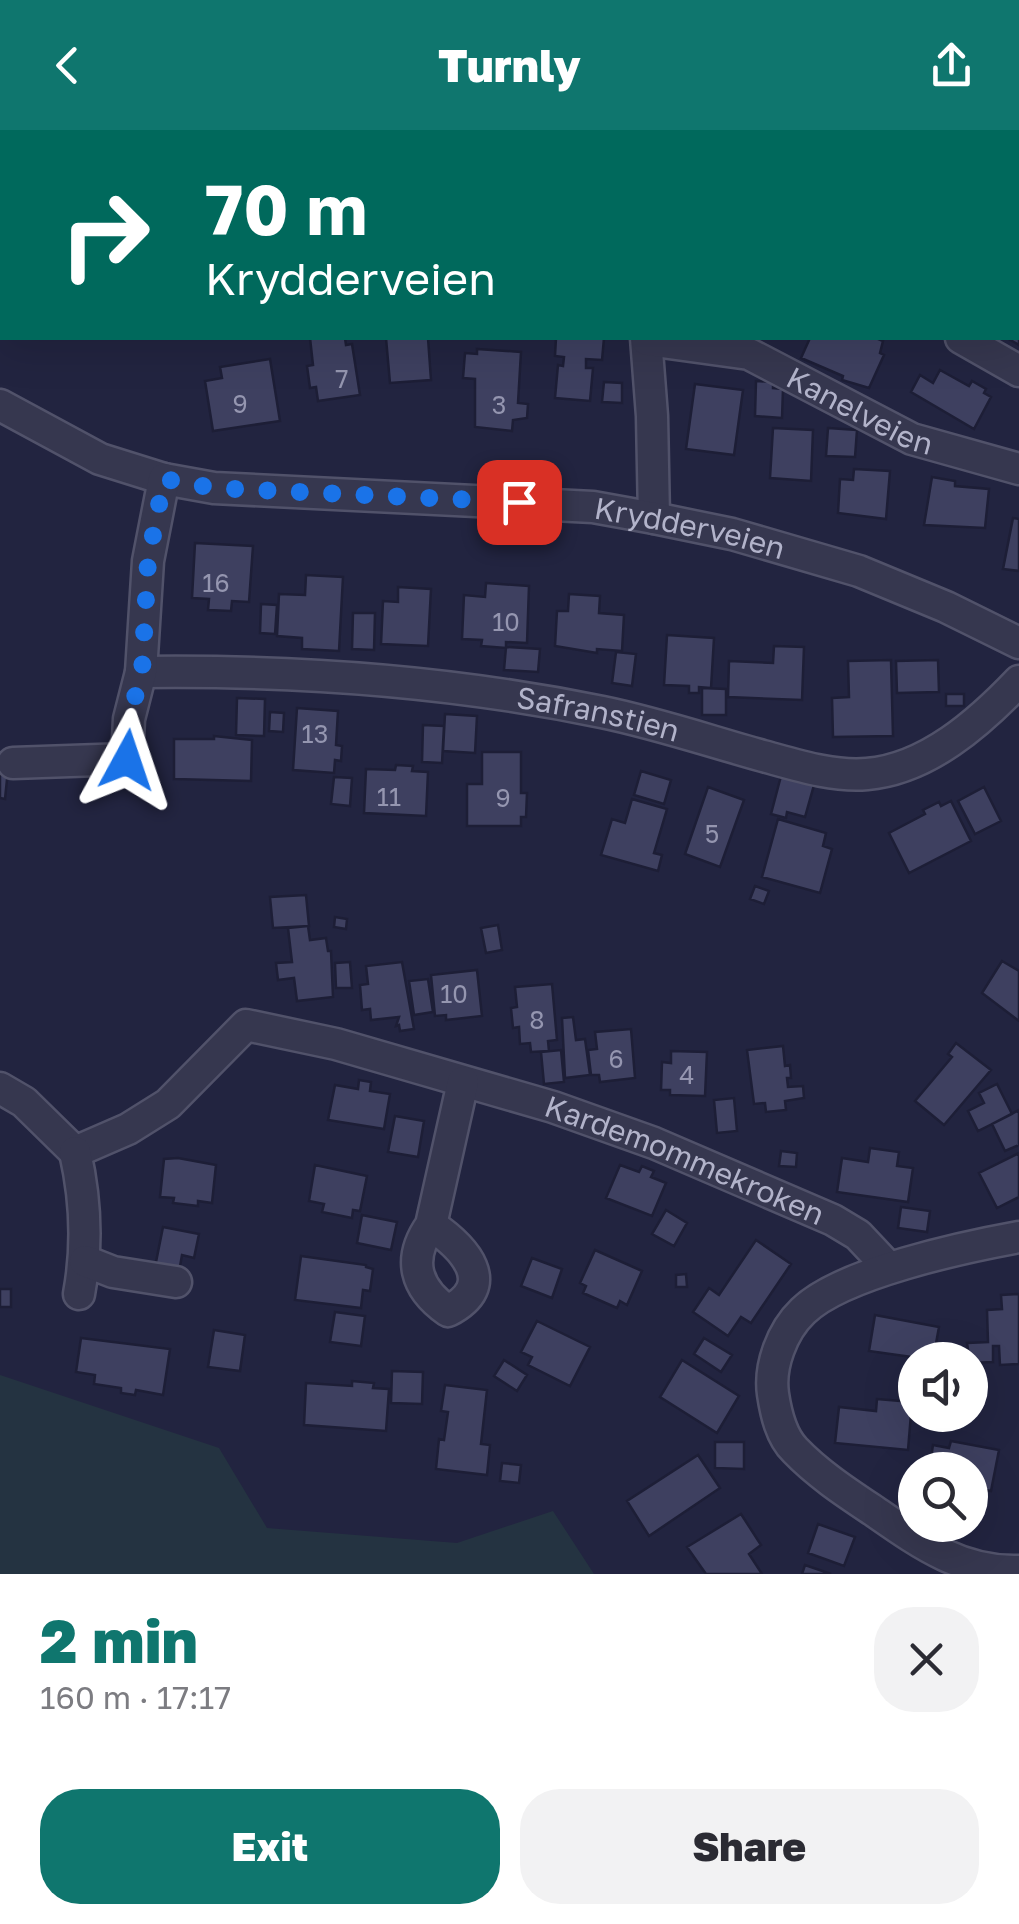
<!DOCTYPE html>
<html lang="en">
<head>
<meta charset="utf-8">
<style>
	body { margin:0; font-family:"Golos Text",sans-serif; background:#f2f2f3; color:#2b2b33; height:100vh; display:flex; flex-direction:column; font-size:38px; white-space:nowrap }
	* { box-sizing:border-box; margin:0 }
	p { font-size:32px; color:#7c7c81 }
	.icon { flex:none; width:55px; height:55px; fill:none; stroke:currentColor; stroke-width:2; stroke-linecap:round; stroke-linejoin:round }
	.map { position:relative; height:1444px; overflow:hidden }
	.drawer { display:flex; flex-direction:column; background:#fff; flex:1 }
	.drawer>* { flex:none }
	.guide { position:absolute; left:0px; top:0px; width:1020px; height:210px; box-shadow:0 10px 40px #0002; background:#00695c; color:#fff; overflow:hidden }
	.buttons { position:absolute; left:898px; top:1212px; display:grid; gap:20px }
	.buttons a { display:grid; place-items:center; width:90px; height:90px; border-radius:50%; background:#fff; box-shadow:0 10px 40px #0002; font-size:50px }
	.pin { position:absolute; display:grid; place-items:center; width:85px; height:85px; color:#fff; margin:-42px; border-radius:20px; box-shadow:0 5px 15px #0006 }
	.me { position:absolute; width:110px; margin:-55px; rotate:5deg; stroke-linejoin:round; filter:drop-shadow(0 0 8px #0008) }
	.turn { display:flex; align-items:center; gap:35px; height:210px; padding:0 40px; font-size:45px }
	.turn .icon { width:130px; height:130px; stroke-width:2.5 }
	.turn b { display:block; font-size:70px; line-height:85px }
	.round { display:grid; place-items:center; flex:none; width:105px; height:105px; border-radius:40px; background:#f2f2f3 }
	.head { display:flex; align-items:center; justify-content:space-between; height:170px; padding:0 40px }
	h1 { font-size:60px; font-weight:800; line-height:75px; color:#0f766e }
	.action { display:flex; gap:20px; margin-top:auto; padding:20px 40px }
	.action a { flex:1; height:115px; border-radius:40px; background:#0f766e; color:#fff; font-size:40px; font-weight:800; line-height:115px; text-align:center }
	.action a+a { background:#f2f2f3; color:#2b2b33 }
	header { display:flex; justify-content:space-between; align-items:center; height:130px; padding:0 40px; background:#0f766e; color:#fff; font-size:45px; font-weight:800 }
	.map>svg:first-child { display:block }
	.green { fill:#243341 }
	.building { fill:#3e4060; stroke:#1d1e36; stroke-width:2.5 }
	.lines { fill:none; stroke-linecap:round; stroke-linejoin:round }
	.minor-casing { stroke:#51526a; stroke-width:35 }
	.minor { stroke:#36374f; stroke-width:30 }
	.route { stroke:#1a73e8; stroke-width:18; stroke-dasharray:0 32.4 }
	.labels { text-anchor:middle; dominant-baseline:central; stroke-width:10; stroke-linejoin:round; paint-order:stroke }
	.number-label { font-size:25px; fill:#9596b0 }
	.street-label { font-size:30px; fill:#b2b3ca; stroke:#1b1c34 }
</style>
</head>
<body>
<header><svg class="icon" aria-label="back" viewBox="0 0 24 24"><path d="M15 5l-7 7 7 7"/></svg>Turnly<svg class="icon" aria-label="share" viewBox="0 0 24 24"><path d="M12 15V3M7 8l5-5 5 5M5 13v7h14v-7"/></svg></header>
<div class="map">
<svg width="1019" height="1444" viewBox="0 0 1019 1444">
	<rect width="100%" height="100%" fill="#222440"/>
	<path class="green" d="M0 1245 219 1318 267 1398 457 1413 553 1381 594 1444H0Z"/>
	<path class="building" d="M17 0H68V2H17Z
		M1018 162 1019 163V215L1007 208H1018Z
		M310 208H345L346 215 352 214 360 265 318 271 316 257 310 258 307 236 313 235Z
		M386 208H428L431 250 390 253Z
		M556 208H604L602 230 586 229V238H593L590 271 555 268 558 235 563 236 564 227 555 226Z
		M810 208H876L883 211 880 223 884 225 869 258 842 250 843 246 801 228Z
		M477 219 521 222 518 273 528 274 527 288 513 290 512 301 475 297V249L463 248 465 223 477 224Z
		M270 229 280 291 213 301 205 251 222 248 220 237Z
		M940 240 969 256 972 251 986 259 984 263 991 267 974 299 911 262 920 245 933 253Z
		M756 251 773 252V258L783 259 782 288 755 286Z
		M604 252 622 253V273L602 272Z
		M695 254 743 260 734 325 686 319Z
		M773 298 813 300 811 351 770 348Z
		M828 298 857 300 855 327 826 326Z
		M854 339 890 341 886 389 838 383 840 349 853 350Z
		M932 347 955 351V356L989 359 985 398 924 395Z
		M1013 388 1019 389V441L1003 439Z
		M195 413 253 416 249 472 232 471 231 481 208 480 209 469 192 468Z
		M306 445 343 447 339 521 302 519V508L277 506 279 464 305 465Z
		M486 453 529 456 527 513 506 512V518L481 516 482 510 462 509 464 465 485 467Z
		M398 457 431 459 428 516 381 514 383 471 398 472Z
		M569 464 600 466 599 483 624 485 622 521 597 519V523L555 516 557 481H568Z
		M261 474 277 475 275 504 260 503Z
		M353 483H375L374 520 352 519Z
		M667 505 714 508 711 558 699 557V563H689V556L664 555Z
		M774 516 804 517 802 570 728 567 729 531 773 533Z
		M506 517 540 519 538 542 504 540Z
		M616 522 636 524 632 556 612 553Z
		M891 530 893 606 833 607 832 568 849 567 848 531Z
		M938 530 939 562 897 563 896 531Z
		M702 558 726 559V585H702Z
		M946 564H964V576H946Z
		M237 568 265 569 264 606 236 605Z
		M297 578 338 581 336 615 342 616 341 631 335 630 334 643 293 640Z
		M270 582 284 583 283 602 269 601Z
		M445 584 477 586 475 623 443 621Z
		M423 595 444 596 442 633 422 632Z
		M214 606 252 610 251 651 174 649V609H214Z
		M482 622H521V663H527L526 687H521V696H467V654H482Z
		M396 635 413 636 412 641 428 642 426 686 364 683 366 639 395 640Z
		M0 639 8 640 5 669 0 668Z
		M641 641 671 650 664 674 634 665Z
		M781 646 814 655 805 687 787 682 786 688 771 684Z
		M334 647 352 648 350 676 331 674Z
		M708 657 744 670 720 737 685 724Z
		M984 657 1001 691 975 704 958 671Z
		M632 669 667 679 654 723 662 725 658 741 601 725 612 689 625 693Z
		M951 671 971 711 909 743 889 703 925 684 923 680 939 672 941 676Z
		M778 689 826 703 823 716 832 719 820 763 762 747Z
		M755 756 769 761 764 774 750 769Z
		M306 765 309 796 273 798 270 767Z
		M335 787 347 789 346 799 334 797Z
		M498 795 502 820 486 823 481 798Z
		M308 796 310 810 326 808 328 821H331L333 867 297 871 294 848 278 850 276 833 292 832 288 798Z
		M1002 831 1019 841V891L982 863Z
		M350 832 352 858H336L335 833Z
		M402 832 414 899 400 901 399 895 396 896 399 887 371 890 370 879 362 880 360 855 368 854 366 836Z
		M477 840 482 886 446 890V885L435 886 431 845Z
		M428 849 433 882 414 885 409 851Z
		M552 854 557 910 548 911 549 921 531 922 530 913 520 914 519 897 513 898 511 878 517 877 515 857Z
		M573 887 576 910 585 909 590 945 565 948 562 888Z
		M631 899 635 948 600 952 599 945H591L588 920 597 919 595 902Z
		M956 913 991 940 944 995 915 971 952 927 948 924Z
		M783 916 785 936 790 935 791 948H787L788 957 803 956 804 968 785 971 786 980 766 982 765 973 754 974 747 920Z
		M561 920 564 952 544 954 541 922Z
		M671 921 707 922 705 966 670 965V960H661L662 932 671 933Z
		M359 950 371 952 370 961 390 964 384 999 328 990 335 955 358 959Z
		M997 954 1012 984 978 1001 968 981 984 973 979 963Z
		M734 968 737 1001 717 1003 714 970Z
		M1019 980V1015L1005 1021 992 994Z
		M395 986 424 991 418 1027 388 1022Z
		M870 1018 899 1022 897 1036 913 1038 908 1072 837 1062 842 1028 868 1032Z
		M781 1021 797 1023 796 1037 779 1036Z
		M1019 1023V1067L997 1078 979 1043Z
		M178 1028 216 1035 212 1073 198 1071V1076L173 1073 174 1068 160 1067 164 1029Z
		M315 1035 367 1046 360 1081 353 1080 352 1088 322 1082 324 1074 309 1071Z
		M620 1035 639 1042 642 1036 654 1041 651 1047 666 1053 652 1086 606 1068Z
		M901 1077 930 1081 927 1102 898 1098Z
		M666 1080 687 1093 674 1116 652 1104Z
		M362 1085 397 1092 391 1120 357 1113Z
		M163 1097 199 1104 194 1128 182 1125 179 1142 155 1137Z
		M756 1110 791 1134 751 1193 741 1187 728 1206 693 1182 709 1158 719 1165Z
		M595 1120 642 1141 627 1175 620 1171 617 1178 583 1163 586 1156 580 1153Z
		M301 1126 366 1135V1137L373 1139 370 1161 363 1160 361 1178 295 1170Z
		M532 1128 562 1139 552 1168 521 1156Z
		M686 1144 687 1157H676V1145Z
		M0 1159H11V1177H0Z
		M1019 1164V1234L1000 1235 999 1216H993V1232L970 1233 967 1213 988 1212 987 1180 1002 1179 1001 1165Z
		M335 1182 365 1186 361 1216 330 1212Z
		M875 1185 939 1197 933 1230 869 1221Z
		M537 1191 590 1217 570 1256 528 1235 532 1227 521 1222Z
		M214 1200 245 1205 240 1241 208 1237Z
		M81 1208 170 1219 163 1265 136 1260 135 1265 121 1263V1258L94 1254 95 1245 76 1242Z
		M704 1208 732 1225 721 1242 694 1224Z
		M504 1230 527 1245 517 1261 494 1246Z
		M682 1230 739 1266 717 1303 660 1267Z
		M392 1241 423 1242 422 1274 391 1273Z
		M352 1251 374 1253 373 1258 389 1259 386 1301 304 1295 306 1253 352 1256Z
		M445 1255 487 1260 481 1314 490 1315 487 1345 436 1339 439 1309 444 1310 448 1282 441 1281Z
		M877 1269 912 1272 908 1320 835 1313 839 1277 876 1281Z
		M951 1311 999 1320 991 1361 970 1357V1340H929L933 1315 949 1318Z
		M715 1312H744V1339L715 1338Z
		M698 1325 720 1358 649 1406 627 1371Z
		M502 1333 521 1335 519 1353 500 1351Z
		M741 1384 761 1415 749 1424 762 1444H706L687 1417Z
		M818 1394 855 1407 844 1436 808 1423Z
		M805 1435 831 1444H802Z"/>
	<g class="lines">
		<defs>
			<g id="minor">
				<path d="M634 2V0"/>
				<path d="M0 83 2 82"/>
				<path d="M646 208 652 286 654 388"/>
				<path d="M961 208 1019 241"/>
				<path id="s1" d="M647 210 749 224 912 309 1019 339"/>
				<path id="s2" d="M0 275 100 329 164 349 214 358 593 377 654 388 732 404 859 441 946 477 1019 513"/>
				<path id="s3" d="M141 542C295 540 451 551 602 582 656 593 709 611 763 626 796 635 833 647 867 644 927 639 979 593 1019 551"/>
				<path d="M13 633 127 629 129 589 141 542 148 431 164 349"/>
				<path id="s4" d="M0 958 24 972 75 1022 128 999 168 974 246 895 336 914 553 977 654 1013 833 1090 858 1105 889 1138"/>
				<path d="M75 1022C86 1070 88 1115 79 1164"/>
				<path d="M431 1095C465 1118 499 1155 448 1181 415 1158 407 1129 431 1095L463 952"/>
				<path d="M1019 1107C964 1117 842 1143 803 1181 782 1201 769 1236 773 1264 776 1284 781 1306 795 1320 818 1344 847 1363 874 1381 920 1413 961 1443 1019 1441"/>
				<path d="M85 1131 113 1142 176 1152"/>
			</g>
		</defs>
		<use href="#minor" class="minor-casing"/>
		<use href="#minor" class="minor"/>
	</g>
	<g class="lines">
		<path class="route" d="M127 630 129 589 142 542 148 431 164 349 214 358 519 372"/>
	</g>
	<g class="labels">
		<g class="number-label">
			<text x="342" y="248">7</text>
			<text x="240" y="273">9</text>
			<text x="499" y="274">3</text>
			<text x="216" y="452">16</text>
			<text x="506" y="491">10</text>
			<text x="315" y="603">13</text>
			<text x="389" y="666">11</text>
			<text x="503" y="667">9</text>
			<text x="712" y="703">5</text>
			<text x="454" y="863">10</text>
			<text x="537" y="889">8</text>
			<text x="616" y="928">6</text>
			<text x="687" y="944">4</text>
		</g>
		<g class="street-label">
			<text stroke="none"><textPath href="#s1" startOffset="228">Kanelveien</textPath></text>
			<text stroke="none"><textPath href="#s2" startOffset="710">Krydderveien</textPath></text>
			<text stroke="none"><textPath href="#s3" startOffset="460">Safranstien</textPath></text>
			<text stroke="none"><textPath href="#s4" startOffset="775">Kardemommekroken</textPath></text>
		</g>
	</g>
</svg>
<div class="buttons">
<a><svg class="icon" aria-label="sound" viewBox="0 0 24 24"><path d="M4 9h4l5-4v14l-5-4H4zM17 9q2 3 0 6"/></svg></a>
<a><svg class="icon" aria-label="search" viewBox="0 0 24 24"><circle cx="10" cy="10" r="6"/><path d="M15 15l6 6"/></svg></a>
</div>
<div class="pin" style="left:519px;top:372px;background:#d93025"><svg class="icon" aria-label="arrive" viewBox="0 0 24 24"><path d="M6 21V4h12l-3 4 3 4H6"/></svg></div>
<svg class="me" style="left:127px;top:630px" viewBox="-20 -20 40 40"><path d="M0-17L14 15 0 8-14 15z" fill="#1a73e8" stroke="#fff" stroke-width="4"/></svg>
<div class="guide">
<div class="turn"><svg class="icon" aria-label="right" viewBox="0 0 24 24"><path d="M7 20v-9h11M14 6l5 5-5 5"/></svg><div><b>70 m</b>Krydderveien</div></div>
</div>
</div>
<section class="drawer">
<div class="head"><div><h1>2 min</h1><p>160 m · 17:17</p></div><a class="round"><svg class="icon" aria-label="close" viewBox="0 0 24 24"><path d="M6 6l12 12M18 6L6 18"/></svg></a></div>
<div class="action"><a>Exit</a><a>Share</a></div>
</section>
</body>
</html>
